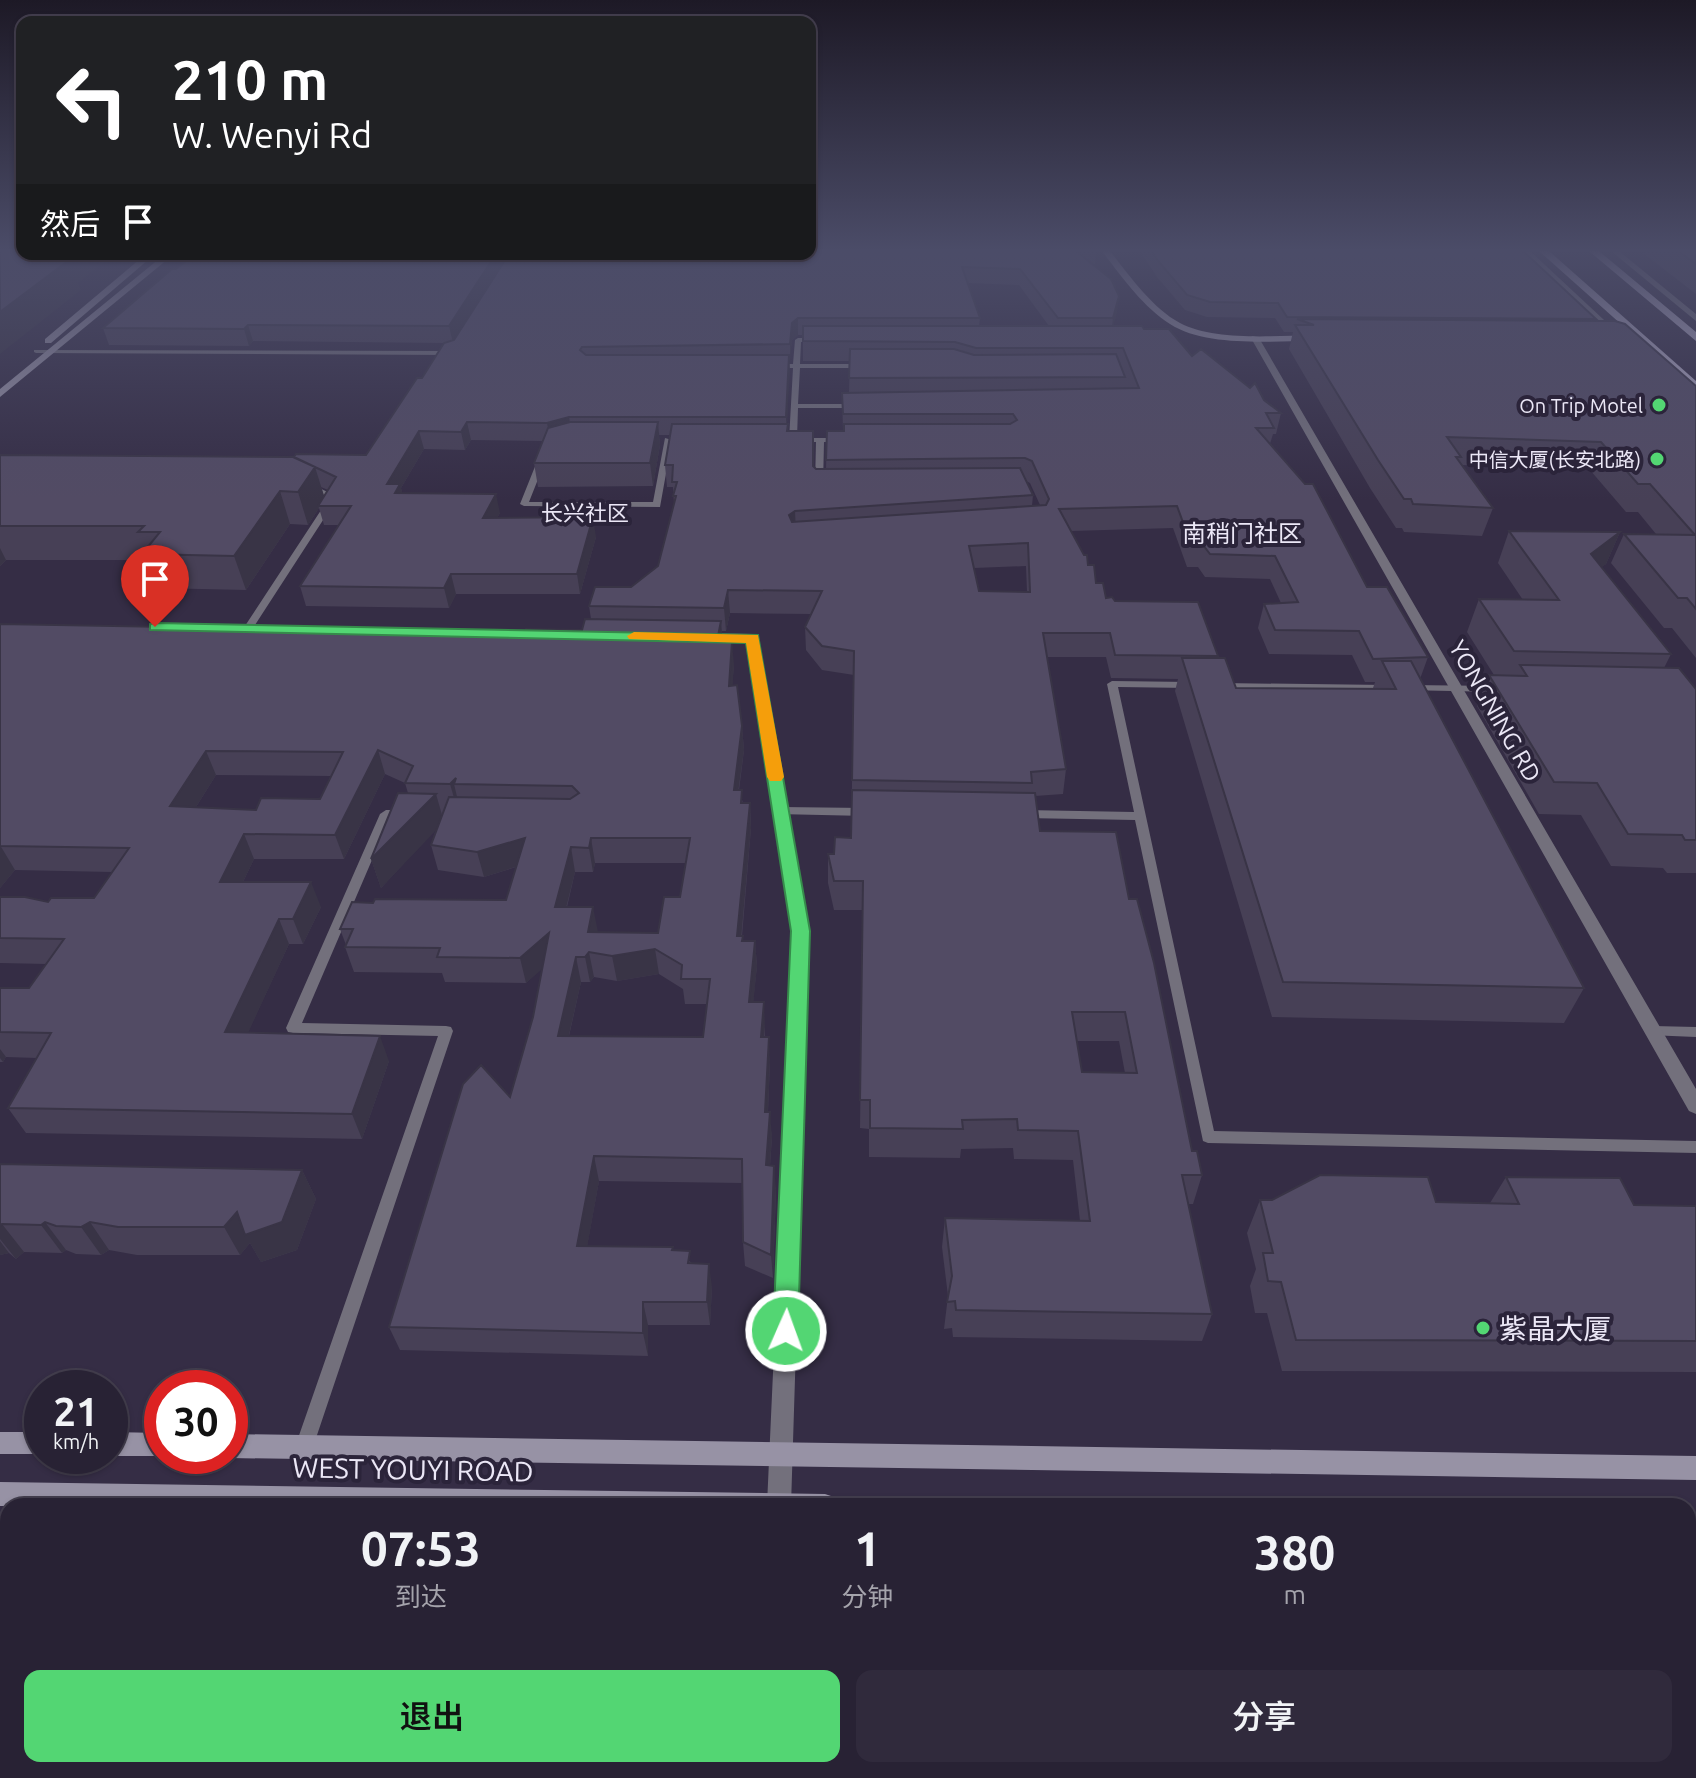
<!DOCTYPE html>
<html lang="zh">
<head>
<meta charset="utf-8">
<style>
	body { margin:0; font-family:Ubuntu,"Noto Sans SC",sans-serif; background:#302a3c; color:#f1f3f6; height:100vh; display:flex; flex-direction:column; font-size:30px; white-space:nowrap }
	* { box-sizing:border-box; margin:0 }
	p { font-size:26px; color:#a5a4ac }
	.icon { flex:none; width:44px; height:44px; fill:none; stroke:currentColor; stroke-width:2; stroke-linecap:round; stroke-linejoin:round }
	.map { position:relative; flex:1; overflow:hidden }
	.drawer { position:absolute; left:0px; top:1498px; width:1696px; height:280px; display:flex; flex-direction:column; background:#282234; border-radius:24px 24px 0 0; box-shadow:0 2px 6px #0004,0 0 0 2px #443f4f }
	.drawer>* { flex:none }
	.banner { position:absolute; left:16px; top:16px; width:800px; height:244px; border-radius:16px; box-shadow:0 2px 6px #0004,0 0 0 2px #443f4f; background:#202124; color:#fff; overflow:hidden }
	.speed { position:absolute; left:24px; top:1370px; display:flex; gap:16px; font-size:40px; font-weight:700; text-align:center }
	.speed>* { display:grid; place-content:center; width:104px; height:104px; border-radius:50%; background:#282234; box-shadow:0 2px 6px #0004,0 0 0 2px #443f4f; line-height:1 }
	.speed small { font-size:20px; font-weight:400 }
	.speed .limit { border:12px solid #d22; background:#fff; color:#111 }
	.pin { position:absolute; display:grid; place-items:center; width:68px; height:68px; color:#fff; margin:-82px -34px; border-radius:50% 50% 50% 0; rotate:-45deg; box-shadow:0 0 8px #0007 }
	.pin .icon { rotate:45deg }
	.me { position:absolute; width:88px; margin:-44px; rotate:2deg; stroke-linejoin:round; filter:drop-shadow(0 0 6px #0008) }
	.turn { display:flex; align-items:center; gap:28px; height:168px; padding:0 24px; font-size:36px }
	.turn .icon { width:104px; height:104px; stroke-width:2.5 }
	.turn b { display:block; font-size:56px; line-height:68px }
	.then { display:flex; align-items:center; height:76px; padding:0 24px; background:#0003; gap:16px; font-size:30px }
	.eta { display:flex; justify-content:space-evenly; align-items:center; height:136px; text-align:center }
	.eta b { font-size:48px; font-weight:600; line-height:56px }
	.cta { display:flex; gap:16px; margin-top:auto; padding:16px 24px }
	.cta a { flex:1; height:92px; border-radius:16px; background:#53d673; color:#111; font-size:32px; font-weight:600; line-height:92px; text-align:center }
	.cta a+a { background:#302a3c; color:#f1f3f6 }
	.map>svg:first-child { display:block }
	.built { fill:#403653 }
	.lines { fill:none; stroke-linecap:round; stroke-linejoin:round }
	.lane { fill:#73707c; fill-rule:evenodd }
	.street { fill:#73707c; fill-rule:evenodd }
	.secondary { fill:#9792a5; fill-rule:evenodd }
	.primary { fill:#b3acc5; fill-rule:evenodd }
	.wall { fill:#474056; fill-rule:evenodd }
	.shaded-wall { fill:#393446 }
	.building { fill:#524b64; stroke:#393446; stroke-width:2; fill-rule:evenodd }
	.route { fill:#53d673; stroke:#368b4b; stroke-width:2 }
	.slow { fill:#f59e0b }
	.poi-dot { fill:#53d673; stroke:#2b243a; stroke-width:3 }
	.labels { text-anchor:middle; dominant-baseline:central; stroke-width:8; stroke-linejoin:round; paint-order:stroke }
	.far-poi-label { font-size:20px; fill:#ebe7f6; stroke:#2b243a; text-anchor:end }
	.far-neighbourhood-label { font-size:22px; fill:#ebe7f6; stroke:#2b243a }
	.far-quarter-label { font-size:24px; fill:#ebe7f6; stroke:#2b243a }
	.street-label { font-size:24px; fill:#ebe7f6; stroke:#2b243a }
	.near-poi-label { font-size:28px; fill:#ebe7f6; stroke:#2b243a; text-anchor:start }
	.near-street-label { font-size:28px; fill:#ebe7f6; stroke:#2b243a }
</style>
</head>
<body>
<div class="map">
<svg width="1696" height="1778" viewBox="0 0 1696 1778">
	<rect width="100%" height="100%" fill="#352d45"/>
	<path class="built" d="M0 1691H8V1770H868V1778H0Z"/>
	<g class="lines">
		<path class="lane" d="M798 338H817L820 340 817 342H801L800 364H864L867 366 864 368H800L798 404H857L861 406 857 408H798L797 438H839L843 440 839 442H824L823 485 819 487 815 485 816 442H793L789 440 793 368H775L772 366 775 364H793L795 340Z
			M34 350 453 351 456 353 453 355 36 353 34 352Z
			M665 438 672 440 660 507 524 506 520 504 538 459 542 457 546 459 529 502H653Z
			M305 484H311L338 497 251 631H245L243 629 329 498 305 488Z
			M1112 681 1190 682 1195 685 1190 688 1118 687 1214 1131 1696 1141V1153L1208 1143 1203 1141 1135 820 1024 818 1018 814 1024 810 1134 812 1107 684Z
			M1220 683 1386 685 1391 688 1386 691 1216 688V684Z
			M1408 685 1498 686 1503 689 1498 692 1404 690 1403 688Z
			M781 807 866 808 872 812 866 816 777 814 775 811 777 808Z
			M386 810H404L410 814 404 818H390L302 1023 446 1026 451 1027 453 1031 313 1447 310 1453 304 1456 298 1453 295 1447 438 1036 293 1033 288 1032 286 1028 380 814Z
			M1653 1026 1696 1027V1037L1648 1035 1646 1031 1648 1027Z"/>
		<path class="street" d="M1522 251H1530L1618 333V337H1612Z
			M1611 251H1619L1696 314V321Z
			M1252 336 1259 338 1696 1089V1114L1689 1111 1251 338Z
			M701 633 753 634 759 638 809 931 791 1506 767 1505 793 931 747 642 697 640 695 637Z"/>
		<path class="secondary" d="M1102 251H1110C1129 275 1152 308 1180 323 1214 341 1273 336 1311 335L1315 338 1311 341C1270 341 1205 347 1170 324 1143 307 1121 276 1102 251Z
			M146 254H155L51 343H45V339Z
			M165 254H174L0 397V389Z
			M0 1432H42V1454H0Z
			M110 1432 162 1433 163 1456H110Z
			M230 1434 1696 1456V1480L230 1458 226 1456H230Z
			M0 1482 825 1494 834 1497 837 1506H0Z
			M1688 1516 1696 1517V1541L1688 1540Z
			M0 1525H8V1549H0Z
			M1688 1552H1696V1576H1688Z
			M0 1610H8V1636H0Z
			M1688 1635H1696V1661H1688Z"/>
		<path class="primary" d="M1539 251H1549L1696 381V391Z
			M1589 251H1599L1696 332V341Z"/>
	</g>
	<path class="wall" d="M810 251H1096L1095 264H1092L1119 296 1113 326 1144 329 1192 356 1264 400 1281 413 1276 434H1273L1270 444 1367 587 1428 657 1420 679 1584 988 1564 1023 1272 1017 1175 691 1178 679 1111 678 1106 657H1047L1066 769 1063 794 1035 796 1040 831 1129 899 1192 1151 1202 1175 1193 1204H1188L1212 1314 1202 1341 953 1337 952 1328 944 1329 948 1296 942 1247 945 1218 1080 1221 1073 1160 1014 1159 1013 1148 961 1149 960 1158 869 1157V1129L860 1128 863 910H834L828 883V854H834L851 838 854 675 822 670 806 650 805 627 811 614 730 613 726 631H722V637L734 665 732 686 742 726 744 750 739 790 743 803H750L751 828 742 936H743V941H755L757 966 753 1002 765 1027V1037L770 1062 768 1112 772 1137 770 1166 776 1190 773 1278 745 1266 743 1242 742 1183 599 1181 587 1246 673 1250 692 1263 712 1287 710 1325H648V1356L400 1350 389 1327 510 1097 533 1017 542 968 526 983 445 982 442 973 354 972 345 947 346 945 340 929 506 900 516 867 484 877 438 870 431 845 436 829 381 888 371 859 408 793 405 783 385 774 344 859H254L243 882 321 907 303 944H289L248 1032 389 1061 362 1139 26 1133 8 1108 37 1058 6 1057 3 1062H0V988H29L47 964 0 963V897L48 902 94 898 112 872 15 870 0 888V624L525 633 582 630 591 619 589 606 631 587 658 566 674 504 673 487H667L665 465 670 435H659L660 445 653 486 538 487 534 463 543 441 471 440 465 450 424 449 401 488 402 493 500 513 497 518 596 537 580 594H456L449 608 306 606 300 586 339 525H324L319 508 308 525 290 524 246 590 156 588 145 560H6L0 566V455L293 457 366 455 422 378 444 343 253 341 249 346 109 345 103 328 195 254H508L478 303ZM967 283 1019 285 1049 326H979L980 318ZM798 335H803V361H850L849 393H842L843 431H827L826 469H816L813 467 788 431 787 424 789 361 792 340ZM1026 481 1030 483 1040 505 1032 506 1033 495ZM321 487 328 490 324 496ZM1173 528 1187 567H1198L1205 577 1270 579 1281 603 1264 604 1258 628 1269 654 1352 655 1365 682H1375L1373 688H1236L1218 658V656L1106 598 1096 583 1071 531ZM1026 566 1027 592 979 591 974 568ZM216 775 331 776 320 799 256 810 196 807ZM595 863H686L680 897 658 933 598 932 567 907 575 872H593ZM659 974 683 989 685 1004H707L703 1037 569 1036 581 982H590L594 977 617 981ZM1077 1041H1119L1125 1073 1082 1072Z
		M1140 251H1523L1596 319 1595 321 1696 386V658L1672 628H1664L1611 563 1624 534H1656L1638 512H1626L1590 470 1462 465 1493 508 1482 536 1404 532 1402 528H1396L1370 488 1289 349 1293 332H1284L1275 318 1207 317 1185 310 1157 277Z
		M1643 251H1696V294L1643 253Z
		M1509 531 1620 532 1606 564 1601 567 1671 654 1664 668 1696 689V873H1667L1663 868 1611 866 1581 815 1539 814 1477 706 1489 675H1494L1467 632 1479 599 1523 600 1498 563Z
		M0 1164 302 1170 316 1199 297 1250 261 1262 250 1243 240 1255H137L109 1250 101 1255 76 1254 66 1250 62 1253 24 1252 16 1259 9 1253 0 1255Z
		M1506 1177 1634 1205 1696 1206V1372L1282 1371 1267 1313H1255L1250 1286 1256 1269 1247 1233 1260 1200 1490 1203Z
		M0 1705H8V1770H224L221 1778H0Z
		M1236 1770H1688L1696 1778H1237Z
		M361 1774 861 1778H365Z"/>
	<path class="shaded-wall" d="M66 254H115L78 283 81 290 0 354V312Z
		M496 254H508L453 343 449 326Z
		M1119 296 1117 313 1111 335 1113 318Z
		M798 318V335L792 340 790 361V344L792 323Z
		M248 325 253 341 249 346 244 329Z
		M789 355 790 372 786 435V417Z
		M569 417 572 435 550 441 547 423Z
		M467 422 471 440 465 450 461 432Z
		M658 422 660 445 653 486 650 463Z
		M419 431 424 449 401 488 405 503 387 484Z
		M315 467 325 499 318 506 319 508 308 525 298 492Z
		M280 491 290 524 246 590 234 556Z
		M496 494 500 513 487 538 483 518Z
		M795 511 796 533 789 515Z
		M593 517 596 537 580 594 577 574Z
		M1620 532 1606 564 1577 586 1591 554Z
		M0 548 6 560 0 566Z
		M451 574 456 594 449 608 444 588Z
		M728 590 730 613 726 631 724 608Z
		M721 621 723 645 718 636Z
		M732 641 734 665 731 710 729 686Z
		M742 726 744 750 735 814 734 790Z
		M378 750 385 774 344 859 335 835Z
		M206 751 216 775 181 831 170 806Z
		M456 778 454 784 459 805 457 808 450 784Z
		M436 794 444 822 381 888 371 859Z
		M750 803 751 828 739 961 737 936Z
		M244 834 254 859 231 907 220 882Z
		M525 838 531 862 484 877 477 852Z
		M591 838 595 863 593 872 589 848Z
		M0 845 15 870 0 888Z
		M571 847 575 872 560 932 555 907Z
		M311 882 321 907 303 944 293 919Z
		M593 907 598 932 594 953 588 932Z
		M279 919 289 944 237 1057 225 1032Z
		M549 933 555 958 526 983 520 958Z
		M755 941 757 966 751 1027 749 1002Z
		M655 949 659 974 617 981 612 956Z
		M589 952 594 977 590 982 585 957Z
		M576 957 581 982 563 1061 558 1036Z
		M764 1002 765 1027 762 1062 761 1037Z
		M380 1036 389 1061 362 1139 352 1114Z
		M769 1037 770 1062 767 1137 765 1112Z
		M0 1049 6 1057 3 1062 0 1058Z
		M770 1112 772 1137 768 1190 766 1165Z
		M594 1156 599 1181 583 1270 577 1246Z
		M774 1166 776 1190 773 1278 771 1255Z
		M302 1170 316 1199 297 1250 261 1262 250 1243 240 1255 224 1227 237 1212Z
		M45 1222 66 1250 62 1253 41 1225Z
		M90 1222 109 1250 101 1255 81 1227Z
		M2 1224 24 1252 16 1259 0 1239V1226Z
		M0 1241 9 1253 0 1255Z
		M709 1264 712 1287 710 1325 707 1302Z
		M643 1302 648 1325V1356L643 1333Z
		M195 1770H224L221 1778H205Z"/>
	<path class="building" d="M0 251H22V254H66L58 260H69L0 312Z
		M810 251H1076L1111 279 1119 296 1113 318H1058L1020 269 962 267 980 318H798L792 323 790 344 582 347 580 350 586 355H789L786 417H569L547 423 467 422 461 432 419 431 387 484H400L395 493 496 494 483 518 593 517 577 574H451L444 588 300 586 351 506H318L336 477 294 457 296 454 366 455 417 378H422L444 343 454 340 509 254H810Z
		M1151 251H1523L1596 319 1287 317 1278 303 1210 302 1187 295 1159 262Z
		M1678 251H1696V264Z
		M195 254H496L449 326 248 325 244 329 103 328 172 269H176Z
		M1297 319 1615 321 1625 324 1696 386V609L1687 598H1678L1624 534 1695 535 1650 484H1638L1601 442 1447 437 1461 457H1456L1493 508 1413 504 1411 499H1404L1378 460 1295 325H1314Z
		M803 326H1142L1144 329H1169L1192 356 1201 349 1250 388 1255 383 1264 400 1281 413H1266L1274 428H1256L1305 484H1313L1367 587H1387L1428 657 1373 659 1359 631 1275 630 1264 604 1298 602 1275 556 1210 554 1203 545 1191 544 1177 506 1059 509 1084 555H1087L1088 565H1094L1096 583H1103L1106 598 1112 597 1115 601 1198 602 1218 656 1115 655 1110 633H1043L1066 769 1031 772 1032 783 852 780 854 651 822 646 805 627 822 591 728 590 724 608 589 606 595 587H631L658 566 676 496H673L677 482H672L673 465H665L672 424H788L787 431H813V466L816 469 1020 468 1033 495 795 511 789 515 792 522 1046 505 1049 499 1032 461 1025 458 826 460 827 431H844V424H1010L1017 420 1013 414H843L842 393 1139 388 1123 348H976L955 342 803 341ZM1028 543 1030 592 979 591 969 546Z
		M850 349H954L974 355 1116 354 1125 377 849 378Z
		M570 422H658L650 463H534L548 428Z
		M0 455 293 457 315 467 298 492 280 491 234 556 142 554 160 532H138L144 526H0Z
		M1509 531 1620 532 1591 554 1671 654 1514 651 1479 599 1559 600Z
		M585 619 721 621 718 636 732 641 729 686 737 685 742 726 734 790H742L741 803H750L737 936H743L742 941H755L749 1002H764L761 1037H769L765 1112H770L766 1165 774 1166 771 1255 743 1242 742 1159 594 1156 577 1246 673 1247 672 1250 690 1251 688 1263 709 1264 707 1302H643V1333L389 1327 463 1084 481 1065 510 1097 533 1017 549 933 520 958 437 957 440 948 345 947 353 929H340L352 902 373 903 375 899 506 900 525 838 477 852 431 845 449 797 570 799 579 793 572 786 454 784 456 778 450 784 405 783 413 766 378 750 335 835 244 834 220 882H311L293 919H279L225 1032 380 1036 352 1114 8 1108 51 1033 0 1032V988H29L64 939 0 938V897H25L48 902 51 898H94L129 848 0 846V624L525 633 526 629 582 630ZM206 751 343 752 320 799 261 798 256 810 170 806ZM591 838H690L680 897H664L658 933 588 932 593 907H555L571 847 589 848ZM655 949 682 965 681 979H710L703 1037 558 1036 576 957H585L589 952 612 956Z
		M1182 658H1225L1236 688 1396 689 1382 661H1411L1584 988 1283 982Z
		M1520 665 1679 668 1696 689V840H1685L1682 835 1628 834 1597 783 1554 782 1489 675 1527 676Z
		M852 790 1035 793 1040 831 1116 832 1129 899H1137L1154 963 1192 1151H1197L1202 1175H1182L1212 1314 956 1310 955 1301 947 1302 952 1276 945 1218 1090 1221 1078 1131 1018 1130 1017 1119 962 1120 963 1129 870 1128V1100H860L863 881H834L828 854H834L835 837 851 838ZM1072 1012H1125L1137 1073 1082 1072Z
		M398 793 436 794 371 859Z
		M0 1164 302 1170 282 1222 245 1235 237 1212 224 1227H118L90 1222 81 1227 56 1226 45 1222 41 1225 2 1224 0 1226Z
		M1320 1175 1428 1177 1436 1202 1519 1204 1506 1177 1620 1178 1634 1205 1696 1206V1341L1296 1340 1281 1282 1268 1281 1263 1253H1273L1260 1200H1272Z
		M0 1705H8V1766H0Z
		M1688 1742H1696V1778H1256L1255 1770H1688Z
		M362 1770H861V1778H555L361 1774Z"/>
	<linearGradient id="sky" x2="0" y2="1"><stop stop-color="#1d1926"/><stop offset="0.5" stop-color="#4b4c68"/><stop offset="1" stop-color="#4b4c68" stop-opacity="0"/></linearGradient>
	<rect width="1696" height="500" fill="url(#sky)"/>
	<path class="route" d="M155 623 758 635 810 931 798 1331 795 1339 786 1342 777 1339 773 1331 791 931 746 643 150 630V624Z"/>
	<path class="slow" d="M634 632 758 635 784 777 781 781H770L767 777 746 643 629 639 627 636Z"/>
	<g class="poi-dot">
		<circle cx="1659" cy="405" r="8"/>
		<circle cx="1657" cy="459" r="8"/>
		<circle cx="1483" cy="1328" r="8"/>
	</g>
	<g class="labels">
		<g class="far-poi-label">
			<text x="1643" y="405">On Trip Motel</text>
			<text x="1641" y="459">中信大厦(长安北路)</text>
		</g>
		<g class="far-neighbourhood-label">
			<text x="585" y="512">长兴社区</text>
		</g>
		<g class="far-quarter-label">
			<text x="1242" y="533">南稍门社区</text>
		</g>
		<g class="street-label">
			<text transform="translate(1495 711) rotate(60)">YONGNING RD</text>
		</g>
		<g class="near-poi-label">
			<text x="1499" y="1328">紫晶大厦</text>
		</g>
		<g class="near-street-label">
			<text transform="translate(413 1469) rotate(1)">WEST YOUYI ROAD</text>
		</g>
	</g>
</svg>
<div class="speed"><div>21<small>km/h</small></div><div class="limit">30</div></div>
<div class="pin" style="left:155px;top:627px;background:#d93025"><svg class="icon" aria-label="arrive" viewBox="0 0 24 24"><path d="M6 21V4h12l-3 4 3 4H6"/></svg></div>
<svg class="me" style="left:786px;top:1331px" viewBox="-20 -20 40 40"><circle r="17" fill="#53d673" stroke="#fff" stroke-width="3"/><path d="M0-11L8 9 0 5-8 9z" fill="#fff"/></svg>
<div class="banner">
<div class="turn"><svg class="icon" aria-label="left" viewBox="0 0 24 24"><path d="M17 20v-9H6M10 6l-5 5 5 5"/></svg><div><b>210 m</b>W. Wenyi Rd</div></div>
<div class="then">然后<svg class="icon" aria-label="arrive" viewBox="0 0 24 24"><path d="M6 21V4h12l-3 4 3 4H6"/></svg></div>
</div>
<section class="drawer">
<div class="eta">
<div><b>07:53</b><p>到达</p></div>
<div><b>1</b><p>分钟</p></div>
<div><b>380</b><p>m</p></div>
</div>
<div class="cta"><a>退出</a><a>分享</a></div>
</section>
</div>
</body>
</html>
